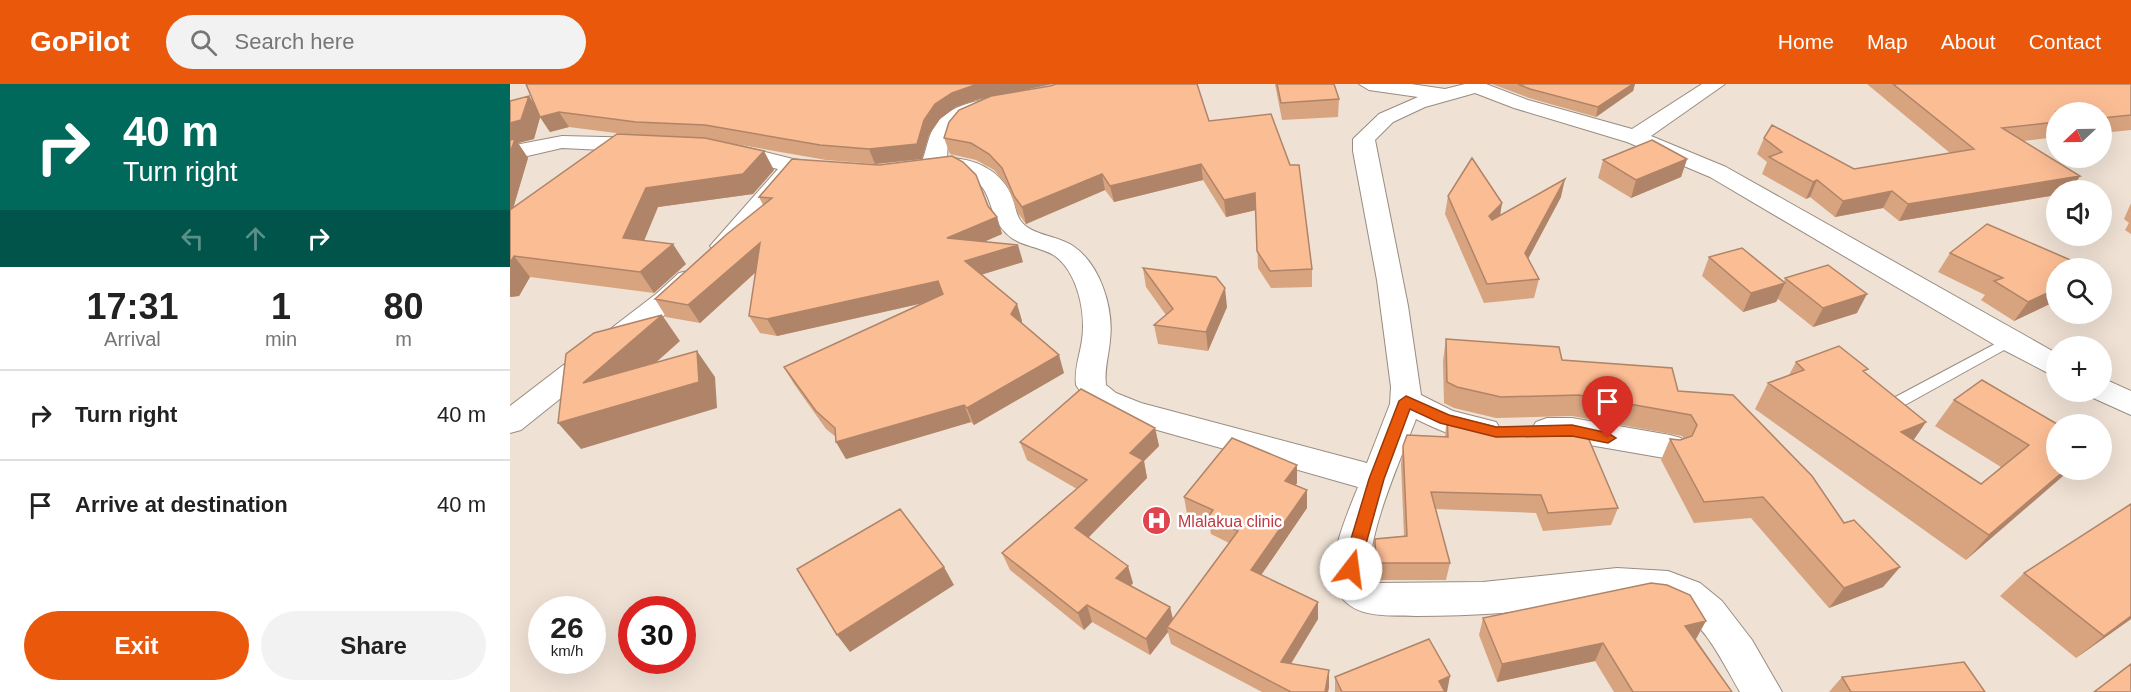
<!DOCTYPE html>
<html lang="en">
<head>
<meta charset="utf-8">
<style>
	body { margin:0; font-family:Arial,sans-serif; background:#f2f2f2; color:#222; height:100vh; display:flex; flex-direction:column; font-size:22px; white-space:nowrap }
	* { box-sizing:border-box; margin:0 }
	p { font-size:20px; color:#767676 }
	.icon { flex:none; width:33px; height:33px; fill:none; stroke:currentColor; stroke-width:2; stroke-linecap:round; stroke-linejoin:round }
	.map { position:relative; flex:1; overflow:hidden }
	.sheet { display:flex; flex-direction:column; background:#fff; width:510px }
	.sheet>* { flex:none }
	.banner { background:#00695c; color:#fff; overflow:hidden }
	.needle { width:39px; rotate:248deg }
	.fabs { position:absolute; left:1536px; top:18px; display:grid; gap:12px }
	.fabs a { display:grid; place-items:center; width:66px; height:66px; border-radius:50%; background:#fff; box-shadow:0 6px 24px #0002; font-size:30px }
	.speed { position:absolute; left:18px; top:512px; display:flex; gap:12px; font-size:30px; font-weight:700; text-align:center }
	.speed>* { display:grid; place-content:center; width:78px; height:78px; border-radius:50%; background:#fff; box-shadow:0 6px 24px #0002; line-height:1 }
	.speed small { font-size:15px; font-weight:400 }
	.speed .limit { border:9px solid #d22; background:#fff; color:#111 }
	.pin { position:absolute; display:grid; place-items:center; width:51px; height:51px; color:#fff; margin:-62px -26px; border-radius:50% 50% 50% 0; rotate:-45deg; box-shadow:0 0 6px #0007 }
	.pin .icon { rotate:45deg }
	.me { position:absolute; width:66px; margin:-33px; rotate:15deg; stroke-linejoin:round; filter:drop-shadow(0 0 4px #0008) }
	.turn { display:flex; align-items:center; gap:21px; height:126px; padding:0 24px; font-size:27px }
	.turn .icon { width:78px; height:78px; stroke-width:2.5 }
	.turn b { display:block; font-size:42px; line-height:51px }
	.lanes { display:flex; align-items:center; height:57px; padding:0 24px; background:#0003; justify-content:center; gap:30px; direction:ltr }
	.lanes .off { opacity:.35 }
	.eta { display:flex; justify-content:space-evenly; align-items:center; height:102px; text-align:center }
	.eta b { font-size:36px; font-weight:600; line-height:42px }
	.cta { display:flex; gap:12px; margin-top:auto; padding:12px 24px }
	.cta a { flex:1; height:69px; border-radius:36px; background:#ea580c; color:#fff; font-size:24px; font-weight:600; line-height:69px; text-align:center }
	.cta a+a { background:#f2f2f2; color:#222 }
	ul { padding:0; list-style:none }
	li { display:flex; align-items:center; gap:18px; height:90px; padding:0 24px; border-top:2px solid #e0e0e0 }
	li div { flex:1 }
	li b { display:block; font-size:22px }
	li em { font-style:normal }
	header { display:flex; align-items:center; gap:36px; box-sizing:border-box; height:84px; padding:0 30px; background:#ea580c; color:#fff }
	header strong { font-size:28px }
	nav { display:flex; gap:33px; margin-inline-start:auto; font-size:21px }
	.search { width:420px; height:54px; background:#f2f2f2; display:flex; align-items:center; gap:15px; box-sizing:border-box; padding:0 21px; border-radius:33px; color:#767676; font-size:22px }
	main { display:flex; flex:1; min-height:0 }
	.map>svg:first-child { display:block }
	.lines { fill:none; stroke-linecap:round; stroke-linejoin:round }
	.lane-casing { stroke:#998c80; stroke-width:2 }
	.street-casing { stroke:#998c80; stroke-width:2 }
	.lane { fill:#fff; fill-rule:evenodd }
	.street { fill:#fff; fill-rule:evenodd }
	.wall { fill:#d8a37f; fill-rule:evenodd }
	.shaded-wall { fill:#b08468 }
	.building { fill:#fbbd94; stroke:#b08468; stroke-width:1.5 }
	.route { fill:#ea580c; stroke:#983908; stroke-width:1.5 }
	.labels { text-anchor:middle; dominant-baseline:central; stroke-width:5; stroke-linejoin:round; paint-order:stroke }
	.health-label { font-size:16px; fill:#be3a42; stroke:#fff; text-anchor:start }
</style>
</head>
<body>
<header>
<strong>GoPilot</strong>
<div class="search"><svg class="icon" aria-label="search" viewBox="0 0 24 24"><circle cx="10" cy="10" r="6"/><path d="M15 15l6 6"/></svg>Search here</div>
<nav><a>Home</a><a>Map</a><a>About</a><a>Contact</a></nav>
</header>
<main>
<section class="sheet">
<div class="banner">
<div class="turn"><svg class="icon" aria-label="right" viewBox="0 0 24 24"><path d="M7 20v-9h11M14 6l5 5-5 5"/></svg><div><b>40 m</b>Turn right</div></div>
<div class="lanes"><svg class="icon off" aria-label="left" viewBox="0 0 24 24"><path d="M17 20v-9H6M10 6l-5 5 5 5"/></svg><svg class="icon off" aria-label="ahead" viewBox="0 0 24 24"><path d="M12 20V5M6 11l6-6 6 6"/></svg><svg class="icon" aria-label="right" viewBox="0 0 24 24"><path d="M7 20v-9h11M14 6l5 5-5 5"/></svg></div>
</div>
<div class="eta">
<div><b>17:31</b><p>Arrival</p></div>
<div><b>1</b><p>min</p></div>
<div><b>80</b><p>m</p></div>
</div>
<ul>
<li><svg class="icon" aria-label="right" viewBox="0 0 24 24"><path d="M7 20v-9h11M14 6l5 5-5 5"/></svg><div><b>Turn right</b></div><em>40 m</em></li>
<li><svg class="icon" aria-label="arrive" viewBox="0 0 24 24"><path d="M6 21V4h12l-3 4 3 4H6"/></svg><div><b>Arrive at destination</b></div><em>40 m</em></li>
</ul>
<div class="cta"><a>Exit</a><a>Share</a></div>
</section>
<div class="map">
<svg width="1621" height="608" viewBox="0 0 1621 608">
	<rect width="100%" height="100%" fill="#efe1d4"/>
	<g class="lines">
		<defs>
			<path id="lane" d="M1500 252 1505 254 1507 257 1505 260 1386 326H1376L1373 322 1376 318Z"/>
			<path id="street" d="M550 0H576L553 14 462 33 446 43 438 56 437 74C463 74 489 85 501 110 505 118 505 128 510 136 521 152 547 151 563 162 590 180 604 224 600 256 599 271 594 285 596 301L606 309 631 319 857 379 880 320 881 303 867 196 843 67V55L869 30 908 13 859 6 849 0H901L935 5 955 0H976L1018 16 1122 45 1192 0H1215L1141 52 1216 83 1546 269V291L1536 288 1490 264 1200 93 1117 58 1004 24 965 9 915 23 883 38 865 56 898 222 911 311 943 327 986 338 991 346 986 354C962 362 928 346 906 335 892 373 853 457 861 496L866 499 973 498 1107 484 1158 487 1190 499 1212 517 1242 556 1272 608H1230C1213 579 1195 539 1164 522 1130 503 1032 525 992 529 964 531 935 532 906 532 878 531 838 536 826 503 816 477 838 428 848 403L612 336 580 322 566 301C564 285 570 271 572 256 576 229 568 189 545 172 530 162 509 163 496 149 475 129 486 101 452 89 439 84 425 91 412 88L409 83C418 69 416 48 431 34 459 8 515 16 550 0Z
				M52 52 135 54 143 56 146 61 143 66 135 68 52 64 0 76V62Z
				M218 59 283 75 326 81 329 86 326 91 318 93 288 89 222 167 213 170 204 167 200 162 268 85 210 71 207 66 210 61Z
				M178 187 187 189 191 195 166 222 11 346 0 349V322L146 210 169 189Z
				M1592 294 1621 307V331L1581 313 1578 308H1592Z
				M1037 334H1062L1160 351 1171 354 1176 363 1171 372 1160 375 1062 358H1037L1026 354 1021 346 1026 338Z"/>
		</defs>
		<use href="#lane" class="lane-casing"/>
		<use href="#street" class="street-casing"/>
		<use href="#lane" class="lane"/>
		<use href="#street" class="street"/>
	</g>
	<path class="wall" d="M765 0H824L829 15 828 33 772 36Z
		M982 0H1125L1123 7 1086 33 1019 14Z
		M1357 0H1621V46L1592 49V28H1546V53L1513 57 1570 92 1561 106H1546V111L1389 137 1373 124 1325 133 1300 113 1296 115 1252 90 1257 78 1247 70 1254 54 1344 85 1440 69Z
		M502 9 699 37 802 185V203L761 204 748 184 746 126 716 133 693 96 604 118 595 106 516 140 508 129 497 101 484 86 466 76 440 70 434 54 476 14 466 16 446 23 430 35 419 51 412 75 365 80 316 76 203 56 264 86 243 110 148 123 134 156 176 180 144 209 20 193 9 212 0 213V17L19 12 25 22ZM30 33 40 48 59 43 121 51 3 124 18 74 8 59 24 55Z
		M1177 75 1171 93 1121 114 1088 94 1093 76Z
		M938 112 992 119 990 132 1051 113 1018 175 1029 195 1024 214 974 219 935 130Z
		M249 113 478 122 487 133 492 150 475 157 513 178 472 190 507 220 512 237 511 239 554 289 464 341 461 338 336 375 326 358V353L316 345 284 300 274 283 414 219 267 252 250 249 239 232 246 188 190 239 156 233 145 215 253 121Z
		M1621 119V150L1615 146 1619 139 1614 135Z
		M1440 169 1546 184V217L1504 237 1471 216 1475 211 1428 188Z
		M1199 173 1274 198 1275 194 1347 229 1303 243 1268 215 1266 218 1233 228 1192 192Z
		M633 184 717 223 698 267 648 260 644 241 656 231 636 203Z
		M936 255 1052 276 1168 307 1334 439 1390 483 1373 503 1319 524 1241 434 1184 439 1151 376 1160 355 1170 356 1174 355 1172 352 1062 332 986 334 944 324 934 319 933 277Z
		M1286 278 1356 290 1416 338 1403 356 1471 400 1491 383 1425 342 1444 316 1472 296 1546 386 1456 476 1245 325 1258 299 1279 291Z
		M937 331 1108 424 1101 441 1033 447 1026 429 925 425 940 479 936 496H865L863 472 865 455 894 452 891 380 893 362 935 353Z
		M645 344 649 362 634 377 637 394 579 453 623 499 621 502 660 523 663 535 719 459 701 450 699 440 677 430 674 413 787 399 786 401 797 406V424L751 491 808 535 781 580 819 586V603L818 608H752L661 560 658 548 640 571 582 538 574 546 500 486 492 469 567 405 517 376 510 358Z
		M1621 420V535L1566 574 1490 512 1514 489Z
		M973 534 1186 555 1222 608H1104L1085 577 987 598 969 551Z
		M825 593 937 608H825Z
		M1332 593 1475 608H1319Z"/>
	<path class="shaded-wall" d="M470 0H543L466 16 446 23 430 35 419 51 412 75 365 80 359 65 414 36 425 20 442 9 462 2Z
		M1123 0H1125L1123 7 1086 33 1088 23Z
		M19 12 31 30 24 55 8 59 18 74 0 135V39Z
		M49 28 59 43 40 48 30 33Z
		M254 67 264 86 243 110 148 123 127 174 113 154 136 104Z
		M1177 75 1171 93 1121 114 1126 96Z
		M691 80 693 96 604 118 600 102Z
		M592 90 595 106 516 140 512 123Z
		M1570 92 1561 106H1546V111L1389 137 1398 120Z
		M1055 95 1051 113 1011 188 1015 169Z
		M1307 96 1300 113 1296 115 1303 98Z
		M1382 107 1373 124 1325 133 1333 117Z
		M745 109 746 126 716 133 714 116Z
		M992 119 989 137 976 150 979 132Z
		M487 133 492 150 444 171 437 154Z
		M250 159 259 176 190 239 178 221Z
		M163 160 176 180 144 209 130 188Z
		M508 161 513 178 461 194 455 177Z
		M4 172 20 193 9 212 0 213V179Z
		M428 197 435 214 267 252 257 235Z
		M1275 199 1266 218 1233 228 1241 209Z
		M715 204 717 223 698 267 696 248Z
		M1546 205V217L1504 237 1518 218Z
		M1357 210 1347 229 1303 243 1313 224Z
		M507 220 512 237 506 248 501 230Z
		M152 231 170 257 94 325 73 299Z
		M187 267 205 293 207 324 71 365 48 339Z
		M549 271 554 289 464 341 457 324Z
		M454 321 461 338 336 375 326 358Z
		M1416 338 1398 364 1391 348Z
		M645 344 649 362 634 377 637 394 571 461 565 444 620 369Z
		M787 381V399L776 414 775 397Z
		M1555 386H1560L1456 476 1479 451Z
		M797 406V424L743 503 741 486Z
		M618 482 623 499 611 511 606 494Z
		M434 483 444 501 340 568 327 551Z
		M1390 483 1373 503 1319 524 1334 504Z
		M808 518V535L772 594 771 578Z
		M577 521 582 538 574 546 568 529Z
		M660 523 664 540 657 543 658 548 640 571 636 555Z
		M1621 532V535L1566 574 1594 552Z
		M1196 537 1186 555 1165 559 1175 542Z
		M1093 559 1085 577 987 598 992 580Z
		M819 586V603L818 608H815Z
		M940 592 937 608H927L929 597Z"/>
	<path class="building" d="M16 0H470L462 2 442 9 425 20 414 36 407 60 359 65 310 61 195 41 126 38 49 28 30 33Z
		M546 0H687L699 37 761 30 780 81H789L802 185 760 187 747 167 745 109 714 116 691 80 600 102 592 90 512 123 504 112 492 84 479 70 461 59 434 54 439 38 449 26 481 12 540 2Z
		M767 0H824L829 15 771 19Z
		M1008 0H1123L1088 23 1020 5Z
		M1383 0H1621V31L1592 34V28H1546V38L1492 44 1570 92 1398 120 1382 107 1333 117 1307 96 1303 98 1259 73 1272 68 1254 54 1262 41 1344 85 1464 65Z
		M19 12 11 36 0 39V17Z
		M107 50 195 54 254 67 233 90 136 104 113 154 163 160 130 188 4 172 0 179V126Z
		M5 55 0 69V56Z
		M1142 56 1177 75 1126 96 1093 76Z
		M442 72 453 78 466 91 478 122 487 133 437 154 508 161 455 177 507 220 501 230 549 271 457 324 454 321 326 358 325 344 306 327 274 283 433 210 428 197 257 235 239 232 250 159 178 221 145 215 217 150 262 114 249 113 282 75 369 81Z
		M962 74 992 119 979 132 982 136 1055 95 1015 169 1029 195 977 200 938 112Z
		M1477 140 1579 184H1546V205L1518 218 1484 197 1493 194 1440 169Z
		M1232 164 1275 199 1241 209 1199 173Z
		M1318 181 1357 210 1313 224 1275 194Z
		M633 184 706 193 715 204 696 248 644 241 663 225Z
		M152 231 73 299 187 267 189 298 48 339 56 270 84 249Z
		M936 255 1049 263 1052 276 1162 284 1168 307 1223 311 1302 392 1334 439 1344 436 1390 483 1334 504 1253 413 1194 418 1160 355 1170 356 1182 352 1187 341 1181 331 1069 311 991 313 947 303 937 298Z
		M1329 262 1358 285 1353 287 1416 338 1391 348 1471 400 1519 361 1444 316 1472 296 1547 340 1546 386H1555L1479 451 1258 299 1294 286 1286 278Z
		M571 305 645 344 620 369 633 376 565 444 618 482 606 494 660 523 636 555 577 521 568 529 492 469 577 396 510 358Z
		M937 331 990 344H1074L1108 424 1038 429 1031 411 921 408 940 479H866L865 455 897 452 893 362 897 351 938 353Z
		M722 354 787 381 775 397 797 406 741 486 808 518 771 578 819 586 815 608H781L657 543 728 447 698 433 703 426 674 413Z
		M1621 420V532L1594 552 1514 489Z
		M390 425 434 483 327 551 287 485Z
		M1141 499 1157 501 1180 511 1196 537 1175 542 1222 608H1123L1093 559 992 580 973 534Z
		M919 555 940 592 929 597 935 608H832L825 593Z
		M1454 578 1475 608H1341L1332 593Z
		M1621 580V608H1584Z"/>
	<path class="route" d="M896 312 939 331 986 343 1062 341 1098 349 1106 354 1098 359 1062 352 986 353 930 339 900 325 874 395 849 485 846 490H835L832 485 859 395 889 317Z"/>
	<defs>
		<symbol id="hospital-disc" viewBox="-11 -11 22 22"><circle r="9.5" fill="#e0444e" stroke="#fff"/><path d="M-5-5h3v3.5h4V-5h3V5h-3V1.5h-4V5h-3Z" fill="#fff"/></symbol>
	</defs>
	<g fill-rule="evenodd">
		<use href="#hospital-disc" x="630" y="420" width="33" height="33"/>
	</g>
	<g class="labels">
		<g class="health-label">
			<text x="668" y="437">Mlalakua clinic</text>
		</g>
	</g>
</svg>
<div class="fabs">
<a><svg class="needle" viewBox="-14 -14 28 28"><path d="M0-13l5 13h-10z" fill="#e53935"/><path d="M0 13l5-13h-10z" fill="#767676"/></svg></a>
<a><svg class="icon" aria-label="sound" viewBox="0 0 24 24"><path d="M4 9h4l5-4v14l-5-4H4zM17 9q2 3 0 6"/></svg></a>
<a><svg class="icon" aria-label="search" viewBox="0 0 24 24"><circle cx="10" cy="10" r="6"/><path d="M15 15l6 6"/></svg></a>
<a>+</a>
<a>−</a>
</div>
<div class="speed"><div>26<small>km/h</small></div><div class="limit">30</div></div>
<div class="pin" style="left:1098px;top:354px;background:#d93025"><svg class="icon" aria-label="arrive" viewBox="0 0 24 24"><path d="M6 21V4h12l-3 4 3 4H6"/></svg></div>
<svg class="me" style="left:841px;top:485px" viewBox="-20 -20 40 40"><circle r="19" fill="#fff"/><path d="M0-13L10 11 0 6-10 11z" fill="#ea580c"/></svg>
</div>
</main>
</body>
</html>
